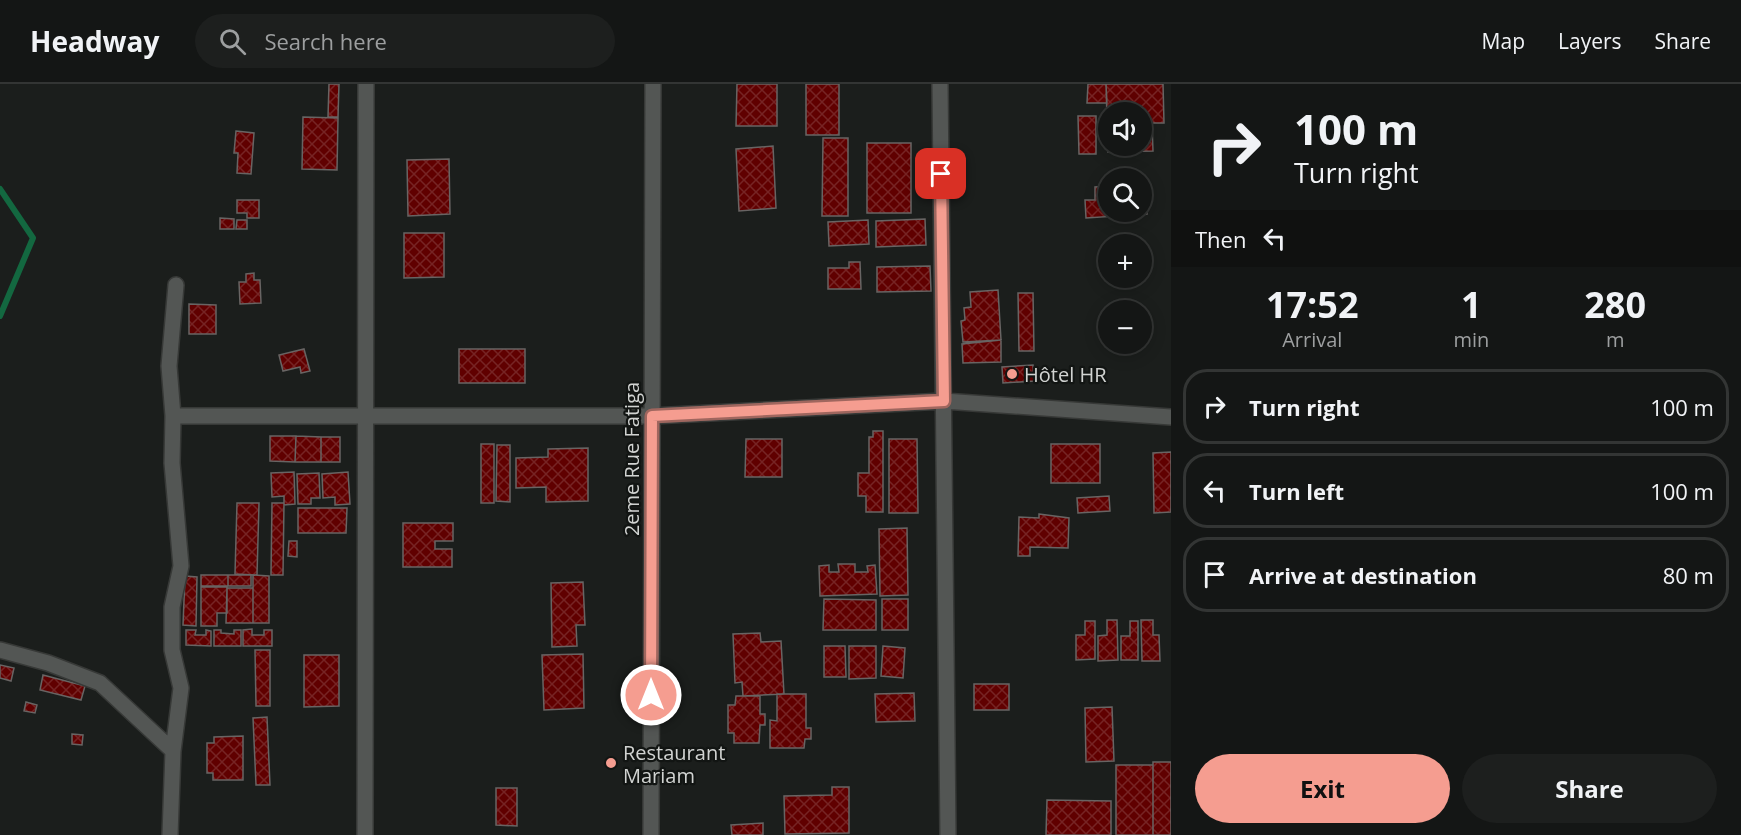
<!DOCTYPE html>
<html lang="en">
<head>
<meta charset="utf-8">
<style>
	body { margin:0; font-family:"Open Sans",sans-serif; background:#1d1f1e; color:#f1f3f6; height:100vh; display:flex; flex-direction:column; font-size:22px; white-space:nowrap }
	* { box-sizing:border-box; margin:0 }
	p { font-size:20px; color:#9d9fa0 }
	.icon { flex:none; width:33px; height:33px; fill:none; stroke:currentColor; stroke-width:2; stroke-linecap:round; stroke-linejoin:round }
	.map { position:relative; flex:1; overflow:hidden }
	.drawer { display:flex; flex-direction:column; background:#141615; width:570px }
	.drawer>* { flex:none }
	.guide { background:#141615; color:#f1f3f6; overflow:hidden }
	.fabs { position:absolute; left:1098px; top:18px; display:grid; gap:12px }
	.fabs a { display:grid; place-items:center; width:54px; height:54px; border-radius:50%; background:#141615; box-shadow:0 3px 15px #0003,0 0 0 2px #333534; font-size:30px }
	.pin { position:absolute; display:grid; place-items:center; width:51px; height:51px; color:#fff; margin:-26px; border-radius:12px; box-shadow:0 3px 9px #0006 }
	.me { position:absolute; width:66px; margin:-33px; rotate:0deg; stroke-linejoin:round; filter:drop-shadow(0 0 4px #0008) }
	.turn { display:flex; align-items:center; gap:21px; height:126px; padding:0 24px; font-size:27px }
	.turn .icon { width:78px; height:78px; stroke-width:2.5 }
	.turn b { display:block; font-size:42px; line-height:51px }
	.then { display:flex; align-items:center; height:57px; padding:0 24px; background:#0003; gap:12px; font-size:22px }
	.eta { display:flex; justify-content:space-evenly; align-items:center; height:102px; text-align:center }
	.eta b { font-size:36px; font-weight:700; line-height:42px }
	.primary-button { display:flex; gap:12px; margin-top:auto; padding:12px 24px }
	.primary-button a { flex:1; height:69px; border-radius:36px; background:#f59d90; color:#111; font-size:24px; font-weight:700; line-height:69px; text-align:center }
	.primary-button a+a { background:#1d1f1e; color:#f1f3f6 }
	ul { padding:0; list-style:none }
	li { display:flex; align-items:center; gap:18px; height:75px; margin:0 12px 9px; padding:0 12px; border:3px solid #333534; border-radius:24px }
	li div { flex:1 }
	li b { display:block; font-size:22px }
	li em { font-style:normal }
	header { display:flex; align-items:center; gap:36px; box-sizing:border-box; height:84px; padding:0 30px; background:#141615; border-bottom:2px solid #333534 }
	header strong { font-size:28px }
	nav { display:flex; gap:33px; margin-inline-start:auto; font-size:21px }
	.search { width:420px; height:54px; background:#1d1f1e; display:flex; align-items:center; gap:15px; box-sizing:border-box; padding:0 21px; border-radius:33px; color:#9d9fa0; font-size:22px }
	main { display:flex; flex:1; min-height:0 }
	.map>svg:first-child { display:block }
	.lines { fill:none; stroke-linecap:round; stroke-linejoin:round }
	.stream { stroke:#136840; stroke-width:6 }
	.building { fill:url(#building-cross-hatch); stroke:#686463; stroke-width:1.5; fill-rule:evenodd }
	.minor-casing { stroke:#373937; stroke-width:18 }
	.minor { stroke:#535654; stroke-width:15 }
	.route-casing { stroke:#9f665e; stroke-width:15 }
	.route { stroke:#f59d90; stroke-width:10 }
	.poi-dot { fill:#f59d90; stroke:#121513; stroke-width:2 }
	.labels { text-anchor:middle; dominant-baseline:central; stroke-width:4.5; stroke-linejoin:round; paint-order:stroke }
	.poi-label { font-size:20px; fill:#d1d3d1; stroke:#121513; text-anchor:start }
	.street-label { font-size:20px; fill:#d1d3d1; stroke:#121513 }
</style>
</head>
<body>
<header>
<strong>Headway</strong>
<div class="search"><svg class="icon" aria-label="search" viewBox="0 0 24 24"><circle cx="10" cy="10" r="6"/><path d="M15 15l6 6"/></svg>Search here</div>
<nav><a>Map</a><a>Layers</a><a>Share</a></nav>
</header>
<main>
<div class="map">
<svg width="1171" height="751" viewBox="0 0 1171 751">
	<defs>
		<pattern id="building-cross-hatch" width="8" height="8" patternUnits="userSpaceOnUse" patternTransform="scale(1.5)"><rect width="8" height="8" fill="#600000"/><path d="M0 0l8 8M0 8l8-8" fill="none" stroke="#762424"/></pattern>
	</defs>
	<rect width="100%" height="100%" fill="#1b1e1c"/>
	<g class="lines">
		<path class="stream" d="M0 105 33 154 0 232"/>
	</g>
	<path class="building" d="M329 0H339L338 33H328Z
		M737 0H777V42H736Z
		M806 0H839V51H806Z
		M1088 0H1106L1107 19H1087Z
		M1106 0H1163L1164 39H1152L1153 67 1108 68ZM1108 28H1142V62H1108Z
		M1078 32H1096V70H1079Z
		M303 33 338 34 337 86 302 85Z
		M236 47 254 49 251 90 237 89 238 69H234Z
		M823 54H848V132H822Z
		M867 59H911V129H867Z
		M773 62 776 124 739 127 736 65Z
		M449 75 450 130 408 132 407 76Z
		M1146 99 1147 130 1086 134 1085 116H1095V103L1108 102V128H1142V100Z
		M237 116H259V134H247V129H237Z
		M220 134 234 135V145H220Z
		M925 135 926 161 876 163V137Z
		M237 136H247V145H236Z
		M868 136 869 160 829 162 828 138Z
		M404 149H444V193L404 194Z
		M849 178H860L861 205H828V184H849Z
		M930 182 931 207 877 208V183Z
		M254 189V196H260L261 219 240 220 239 198H246V190Z
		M998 206 1001 256 963 258 961 237 965 236 964 224 971 223 970 208Z
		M1018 209H1033L1034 267H1019Z
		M189 220 216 221V250H189Z
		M1001 256V278L963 279 962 260Z
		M304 265 310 287 301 289 300 283 283 287 279 271Z
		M459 265H525V299H459Z
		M1033 281 1034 297 1003 299 1002 283Z
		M873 347H883V428H866V412H858V389H869V353H873Z
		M270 352H296L295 378 270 377Z
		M296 352 321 353V378H295Z
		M321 353H340V378H321Z
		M746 355H782V393H745Z
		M889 355H917L918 429H889Z
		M481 360H494V419H481Z
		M1051 360H1100V399H1051Z
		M497 361H510V418L496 417Z
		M588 364V417L546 418V403L516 404V374L548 373V365Z
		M1171 368V428L1154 429 1153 369Z
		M294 388 295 420 284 421V412L272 413 271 389Z
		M348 388 350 420 335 421V413L323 414 322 390Z
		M319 389 320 414H311V420H298L297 390Z
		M1109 412 1110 427 1078 429 1077 414Z
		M237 419H259L257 491 235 490Z
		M272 419H284L283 491H271Z
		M298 424H347L346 449H298Z
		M1039 430 1069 434 1068 464 1030 463V472H1018L1019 433 1039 434Z
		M403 439H453V457H435V465H452V483H403Z
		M907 444 908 511 880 512 879 445Z
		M289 457H297V473L288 472Z
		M838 480H855V488H868L867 482 875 481 877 510 820 512 819 482 829 481V488H839Z
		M201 491H228V502H201Z
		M228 491H251V502H228Z
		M253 491 269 492V539H253Z
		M185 492 197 493 196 542 183 541Z
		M583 498 585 541H576L577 562 552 563 551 499Z
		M201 503H227V529H217V542H201Z
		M227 504H253V539H226Z
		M824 515 876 516V546H823Z
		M882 515H908V546H882Z
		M1107 536H1117L1118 576 1098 577V552L1107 551Z
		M1141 536H1153V551H1159L1160 577H1142Z
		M1085 537H1095V575L1076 576V551H1085Z
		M1130 537H1138V576H1121V552H1130Z
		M252 545V551H264V546H272V562H243V546Z
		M186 546H196L195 551H206V546L211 547V562L186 561Z
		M214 546H221V549L234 550V546H241V562H214Z
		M760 549 761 558 781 557 784 610 743 612 742 598 735 599 733 550Z
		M824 562H845L846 593H824Z
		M849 562H876V594L849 595Z
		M883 562 905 564 903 594 881 592Z
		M255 566H270V622H256Z
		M583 570 584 624 544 626 542 571Z
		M304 571H339V622L304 623Z
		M0 581 14 584 11 597 0 594Z
		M43 591 85 602 81 616 40 606Z
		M974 600H1009V626H974Z
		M914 609 915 637 876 638 875 610Z
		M777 610H806V644H811V655H805L804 664H770V636L777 637Z
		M736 612H760V630H765V641H760L759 659H734V649H728V621H735Z
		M26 618 37 621 35 629 24 627Z
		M1112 623 1114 677 1086 678 1085 624Z
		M267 633 270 701H256L253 634Z
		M72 650 83 651 82 661 72 660Z
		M243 652V696H213V689H207V659H214V653Z
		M1153 678H1171V751H1153Z
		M1116 681H1153V751H1116Z
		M832 703H849V749L785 750 784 712 832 711Z
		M496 704H517V742L496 741Z
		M1047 716 1111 717V751H1046Z
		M763 739V751H732L731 741Z"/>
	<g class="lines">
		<defs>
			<path id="minor" d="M940 0 948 751
				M173 332H652L944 317 1171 333
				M0 566 48 579 100 599 173 667
				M170 751 173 667 181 604 172 566V523L181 482 172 379 173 332 169 282 176 201
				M365 751 366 0
				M651 751 653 0"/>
		</defs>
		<use href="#minor" class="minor-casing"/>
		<use href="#minor" class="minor"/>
	</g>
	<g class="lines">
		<defs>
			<path id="route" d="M651 611 652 332 944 317 941 90"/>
		</defs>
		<use href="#route" class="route-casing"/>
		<use href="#route" class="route"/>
	</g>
	<g class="poi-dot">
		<circle cx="1012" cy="290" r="6"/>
		<circle cx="611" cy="679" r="6"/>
	</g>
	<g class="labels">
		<g class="poi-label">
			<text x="1024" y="290">Hôtel HR</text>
			<text x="623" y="668">Restaurant<tspan x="623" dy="23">Mariam</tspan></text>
		</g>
		<g class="street-label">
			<text transform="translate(631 375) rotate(-90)">2eme Rue Fatiga</text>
		</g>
	</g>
</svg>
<div class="fabs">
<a><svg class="icon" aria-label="sound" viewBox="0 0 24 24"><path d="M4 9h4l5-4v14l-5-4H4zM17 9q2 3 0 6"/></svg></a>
<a><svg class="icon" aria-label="search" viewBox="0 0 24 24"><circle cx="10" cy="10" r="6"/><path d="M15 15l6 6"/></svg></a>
<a>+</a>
<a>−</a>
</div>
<div class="pin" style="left:941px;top:90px;background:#d93025"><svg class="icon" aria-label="arrive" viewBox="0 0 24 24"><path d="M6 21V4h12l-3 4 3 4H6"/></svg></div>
<svg class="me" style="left:651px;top:611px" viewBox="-20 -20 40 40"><circle r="17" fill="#f59d90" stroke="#fff" stroke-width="3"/><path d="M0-11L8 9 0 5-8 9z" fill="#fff"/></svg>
</div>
<section class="drawer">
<div class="guide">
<div class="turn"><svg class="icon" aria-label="right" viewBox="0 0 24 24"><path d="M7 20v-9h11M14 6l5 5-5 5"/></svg><div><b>100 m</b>Turn right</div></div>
<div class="then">Then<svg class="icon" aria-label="left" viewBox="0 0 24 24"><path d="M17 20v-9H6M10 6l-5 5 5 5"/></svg></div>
</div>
<div class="eta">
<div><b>17:52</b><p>Arrival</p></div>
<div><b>1</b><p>min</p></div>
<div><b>280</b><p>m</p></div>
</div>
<ul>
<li><svg class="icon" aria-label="right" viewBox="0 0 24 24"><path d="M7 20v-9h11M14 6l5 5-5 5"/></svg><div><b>Turn right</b></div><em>100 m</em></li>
<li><svg class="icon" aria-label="left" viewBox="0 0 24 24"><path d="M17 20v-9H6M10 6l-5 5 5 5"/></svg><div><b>Turn left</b></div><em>100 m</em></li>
<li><svg class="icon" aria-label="arrive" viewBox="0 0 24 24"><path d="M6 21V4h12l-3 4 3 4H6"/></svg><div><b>Arrive at destination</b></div><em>80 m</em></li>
</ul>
<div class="primary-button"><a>Exit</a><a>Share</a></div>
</section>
</main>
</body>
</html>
